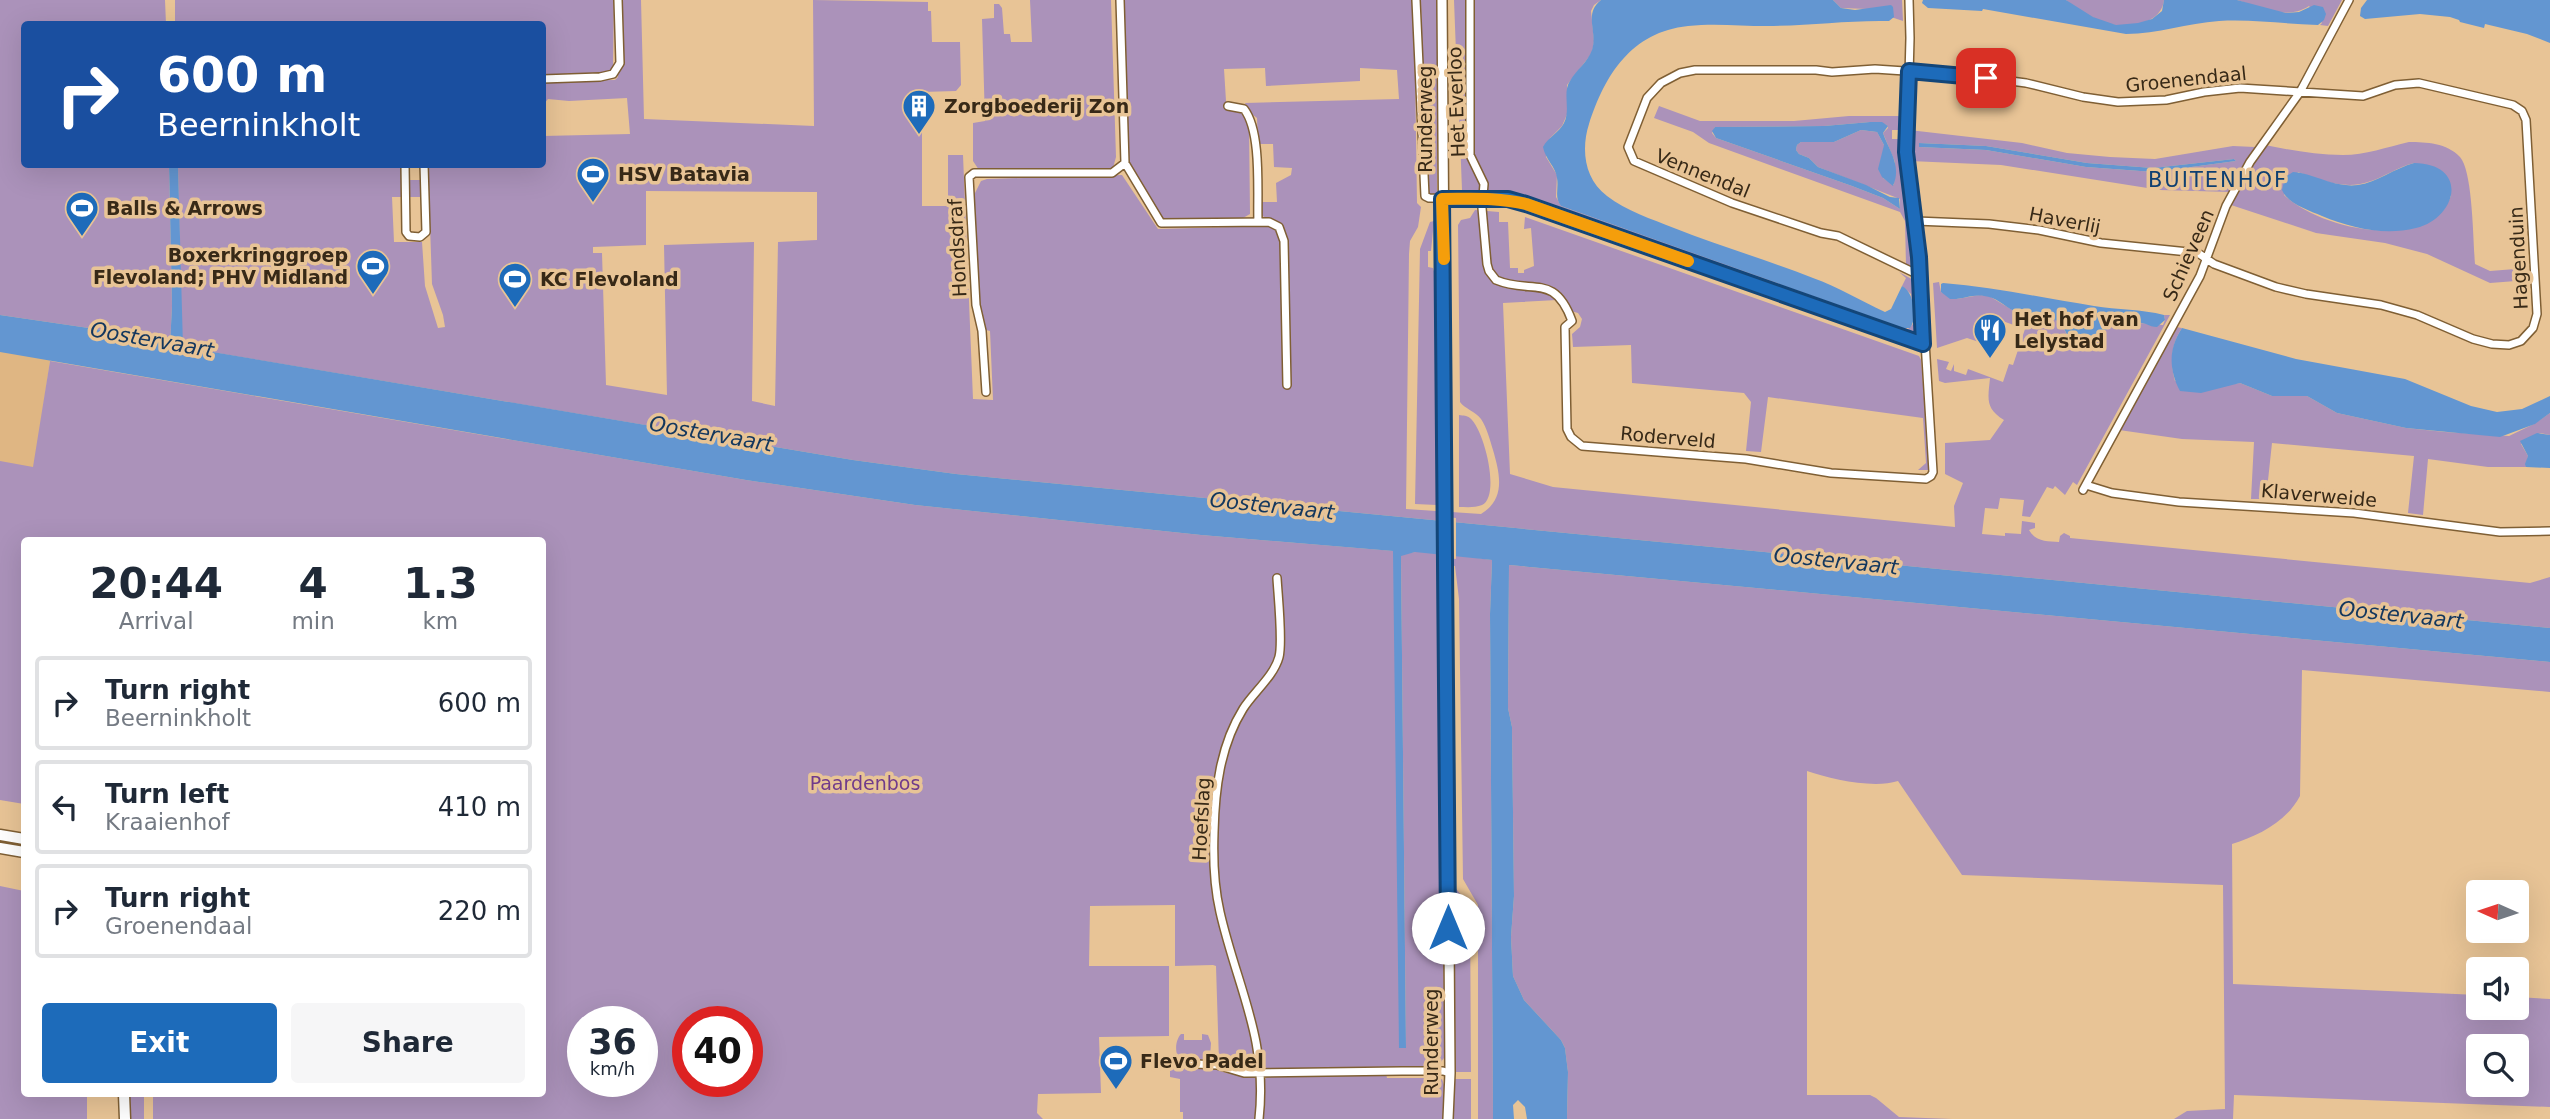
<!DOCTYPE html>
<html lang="en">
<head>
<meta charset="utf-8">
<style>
	body { margin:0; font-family:"DejaVu Sans",sans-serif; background:#f6f6f7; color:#1f2937; height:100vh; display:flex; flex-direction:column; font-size:26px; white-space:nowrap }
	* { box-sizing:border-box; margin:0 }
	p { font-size:23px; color:#747a83 }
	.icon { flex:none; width:38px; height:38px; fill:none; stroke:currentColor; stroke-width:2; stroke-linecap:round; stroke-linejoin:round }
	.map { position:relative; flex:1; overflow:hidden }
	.drawer { position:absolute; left:21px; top:537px; width:525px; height:560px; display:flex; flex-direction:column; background:#fff; border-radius:7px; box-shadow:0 7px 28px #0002 }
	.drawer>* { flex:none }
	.top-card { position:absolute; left:21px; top:21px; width:525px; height:147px; border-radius:7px; box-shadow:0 7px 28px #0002; background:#1a4fa0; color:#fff; overflow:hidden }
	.needle { width:46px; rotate:273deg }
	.fabs { position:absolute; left:2466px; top:880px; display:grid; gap:14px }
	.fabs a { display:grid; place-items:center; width:63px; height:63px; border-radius:7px; background:#fff; box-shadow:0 7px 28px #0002; font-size:35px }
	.speed { position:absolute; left:567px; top:1006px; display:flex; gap:14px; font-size:35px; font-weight:700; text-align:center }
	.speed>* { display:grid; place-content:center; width:91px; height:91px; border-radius:50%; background:#fff; box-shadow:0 7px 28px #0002; line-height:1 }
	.speed small { font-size:18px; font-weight:400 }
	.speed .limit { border:10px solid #d22; background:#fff; color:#111 }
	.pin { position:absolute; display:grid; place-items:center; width:60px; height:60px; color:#fff; margin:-30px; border-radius:14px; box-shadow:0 4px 10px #0006 }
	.me { position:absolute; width:77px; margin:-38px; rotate:0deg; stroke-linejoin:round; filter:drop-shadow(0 0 5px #0008) }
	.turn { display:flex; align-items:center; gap:24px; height:147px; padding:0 21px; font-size:32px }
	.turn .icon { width:91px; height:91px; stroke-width:2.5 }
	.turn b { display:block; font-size:49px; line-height:60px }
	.eta { display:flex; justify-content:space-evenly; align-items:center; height:119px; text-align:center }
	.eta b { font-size:42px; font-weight:700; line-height:49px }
	.cta { display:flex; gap:14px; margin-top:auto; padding:14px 21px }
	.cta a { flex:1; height:80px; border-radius:7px; background:#1d6bba; color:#fff; font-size:28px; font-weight:700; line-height:80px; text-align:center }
	.cta a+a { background:#f6f6f7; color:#1f2937 }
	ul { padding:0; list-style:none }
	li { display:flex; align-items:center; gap:21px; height:94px; margin:0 14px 10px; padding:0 7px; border:4px solid #e0e1e3; border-radius:7px }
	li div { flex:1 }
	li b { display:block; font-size:26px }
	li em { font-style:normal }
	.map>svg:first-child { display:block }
	.built { fill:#dfb683 }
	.green { fill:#ab92ba; fill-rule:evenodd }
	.water { fill:#6396d1 }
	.pier { fill:#e8c496 }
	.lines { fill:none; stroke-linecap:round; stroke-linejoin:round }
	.minor-casing { stroke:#7f5f34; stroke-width:10 }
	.tertiary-casing { stroke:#7f5f34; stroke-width:12 }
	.secondary-casing { stroke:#7f5f34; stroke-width:13 }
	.minor { stroke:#fff; stroke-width:7 }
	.tertiary { stroke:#fff; stroke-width:9 }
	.secondary { stroke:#fff; stroke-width:10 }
	.route-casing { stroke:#134679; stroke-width:18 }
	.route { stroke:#1d6bba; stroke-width:12 }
	.slow { stroke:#f59e0b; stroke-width:12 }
	.labels { text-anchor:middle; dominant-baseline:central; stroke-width:7; stroke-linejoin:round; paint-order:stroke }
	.street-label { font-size:19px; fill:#372917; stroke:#e8c496 }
	.poi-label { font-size:19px; font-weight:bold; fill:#372917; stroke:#e8c496; text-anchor:start }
	.park-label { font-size:19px; fill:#703b8b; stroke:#e8c496 }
	.neighbourhood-label { font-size:21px; letter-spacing:2px; fill:#0e3f71; stroke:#e8c496 }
	.water-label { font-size:21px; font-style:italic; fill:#13375e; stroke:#e8c496 }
</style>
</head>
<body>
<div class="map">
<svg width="2550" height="1119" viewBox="0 0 2550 1119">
	<rect width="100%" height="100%" fill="#e8c496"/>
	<path class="built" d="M0 340 52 347 28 510 0 504Z"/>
	<path class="green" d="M0 0H165L166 24H24V164L169 165 172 306 170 345 116 332 0 315Z
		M175 0H614L613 67 611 72 608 73 543 77 542 24H175Z
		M619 0H641L644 119 814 126 813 0 928 2V11H931L932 42H960L961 85 956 91 922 92V206H948V155H963L973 399 993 400 990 331 986 330 975 293 974 195 981 181 987 179 1122 175 1158 229 1268 226 1274 228 1285 238 1282 227 1261 215 1259 202H1277L1276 183 1291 175 1292 168 1274 167 1273 144H1258L1257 118 1249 112 1245 103 1399 99 1397 70 1360 68V81L1266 86 1265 68 1224 69 1226 101 1228 103H1240L1242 113 1249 124 1250 214 1243 218 1166 219 1161 217 1126 162 1120 0H1414L1417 203 1421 207 1418 227 1410 241 1409 254 1406 509 1481 514C1506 499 1500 474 1493 450 1490 440 1487 428 1481 419 1475 411 1465 409 1460 402L1458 225 1461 220 1470 218 1475 210 1499 212V222H1508L1510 268H1518V273H1524V270L1534 266 1531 228 1524 229 1525 217 1919 356 1921 360 1930 470H1918L1926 463 1923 418 1768 397 1761 452 1746 451 1751 402 1744 393 1632 383 1631 345 1573 347 1572 334 1580 327 1582 319 1578 313 1571 311C1557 281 1532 283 1502 280L1546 291 1557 300 1503 303 1510 474 1553 487 1955 527 1954 506 1963 483 1945 474V443L1990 440 2004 420C1985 408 1988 399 1990 378L1945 383 1939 381 1937 359 1949 362 1946 369 1951 371 1954 364V371L1966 375 1968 369 2003 382 2009 364 2013 365 2025 329 1994 318 1993 321 1987 319 1979 342 1967 338 1937 348 1933 283 1939 282 1941 292 1957 299 1980 295 1989 296 2014 311 2030 316 2058 320 2063 324C2065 335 2069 339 2080 344L2112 326 2127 322 2163 325 2165 320 2164 315H2170L2077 485 2073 482 2065 495 2055 486 2053 489 2047 487 2030 517 2022 516 2024 500 2000 498 1998 509 1985 508 1982 534 2005 536V533L2021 534 2022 521 2035 523V528L2029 530C2036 542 2047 541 2059 542L2060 536 2064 533 2070 536V538L2530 583 2550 577V628L956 474 853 460 182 347 178 165H401L402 177 406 180H420V197H392L394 242H422L425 286 438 328 445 327 443 315 432 284 428 165 542 164 543 130V136L630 134 627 98 569 101 548 99 543 105V81L615 80 618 77ZM646 191 817 192V240L778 242 775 406 752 401 754 242 664 245 667 395 606 385 602 253H593V247L646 245Z
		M1030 0H1111L1116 157 1113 168 979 170 973 161V123L985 121 982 19 994 18V4H999L1002 8 1004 34H1010L1011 42H1032Z
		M1421 0H1437V198L1426 192 1425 187Z
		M1454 0H1601L1594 5 1591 11 1594 41 1592 53 1567 85 1568 112 1562 126 1550 138 1546 157 1557 175 1556 197 1561 206 1908 329 1914 323 1911 294 1902 286 1906 278 1899 272 1917 282 1920 328 1917 333 1911 336 1515 196 1466 195 1462 190C1460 127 1456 64 1454 0Z
		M1833 0H1902L1903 21 1867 9 1841 8Z
		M2066 0H2164C2162 21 2135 28 2115 25 2099 22 2078 11 2066 0Z
		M2237 0H2342L2328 26 2320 25 2322 23 2309 6C2286 21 2261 7 2237 0Z
		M1659 106 1700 121H1794L1849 116H1899V130H1892V139H1899L1911 266H1906L1905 221 1900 212 1709 143 1693 132 1654 118ZM1870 122 1887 125 1888 128 1883 133 1895 162 1894 185 1883 178 1884 145 1877 132 1861 130 1834 142H1801L1797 145 1796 150 1799 154 1809 158 1818 167 1900 199V209L1883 198 1852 186 1716 138 1712 133 1715 127 1824 126Z
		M1909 130 2022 143 2067 153 2110 157 2155 159 2233 146 2255 147 2231 192 2160 190 2001 165 1910 161ZM1919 143 1986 146 2087 163 2153 168 2234 159 2236 161 2154 172 2086 167 1986 150 1919 147Z
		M2409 142C2426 142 2447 143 2460 157 2473 171 2473 242 2475 264L2490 271 2528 268 2529 280 2490 283 2427 254 2385 243 2316 233 2231 205 2265 145C2290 150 2316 155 2343 155 2365 155 2387 147 2409 142ZM2414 163 2451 196C2426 254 2319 229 2284 195L2298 172C2320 180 2345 190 2368 182 2385 177 2397 167 2414 163Z
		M1531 210 1916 345 1919 350 1527 212Z
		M1434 221 1431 251H1428V267L1433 268 1438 286 1437 505 1415 504 1420 249 1430 222Z
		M2176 327 2182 328C2171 344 2170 363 2175 381L2227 385 2240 383 2272 396H2307L2337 413 2406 428 2445 432 2509 436 2534 424 2550 413V435L2540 433 2521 444 2528 456 2526 467H2488L2428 459 2423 515 2408 513 2414 456 2272 443 2266 499H2251L2254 442 2182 439 2119 430Z
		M50 361 746 480 915 505 1201 535 1394 551 1400 1048H1406L1401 555C1428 546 1465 557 1492 560L1490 614 1493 1119H1478V905L1463 879 1459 599 1455 566 1438 564 1437 576 1441 578 1444 1001V1058L1437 1067 1269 1070 1264 1066 1262 1060 1250 1069H1238L1219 1062 1216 966 1213 965 1175 966V905L1090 906 1089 966H1169V1036L1099 1037 1101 1093 1038 1094 1037 1113 1043 1119H153V1094H542V541H24V804L0 800V461L33 467ZM583 1022H642V1082H583ZM688 1022H747V1082H688Z
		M1459 415C1464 416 1466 415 1470 418 1484 429 1501 496 1482 505 1475 508 1466 507 1459 507Z
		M1509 565 2550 662V692L2302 670 2300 796C2287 821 2259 836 2232 844L2233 984 2478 995V1008H2516L2517 997 2550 999V1107L2234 1095 2233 1119H2174L2187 1111 2225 1109 2223 885 1962 875 1898 781C1873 789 1831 779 1807 771V1095H1870L1876 1098 1899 1117 1952 1119H1567L1568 1072 1565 1048 1561 1040 1524 1000 1513 976 1511 937 1514 896 1512 727 1508 708ZM2478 1046H2516V1085H2478Z
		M1453 885 1470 906 1471 1072H1454Z
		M0 886 24 891V1094H87V1119H0Z
		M1181 1034H1184V1040H1202V1034L1208 1035 1211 1043 1210 1058 1204 1061 1181 1060C1174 1055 1175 1040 1181 1034Z
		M1170 1067 1216 1068 1226 1073 1253 1076 1263 1085 1264 1080 1269 1075 1386 1074 1387 1078H1437L1442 1079 1444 1085 1443 1119H1183V1112H1180V1079L1170 1077Z
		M1454 1079H1471V1119H1453Z
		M129 1094H144V1119H129Z"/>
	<path class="water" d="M1601 0H1833L1841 8 1855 10 1891 5 1893 7 1894 17 1889 21C1848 20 1808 26 1767 26 1741 26 1714 23 1688 26 1631 32 1605 75 1589 124 1581 149 1584 179 1607 196 1626 211 1652 219 1674 228 1720 246 1767 260 1813 278 1838 287 1861 301 1885 312L1891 309 1902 286C1914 292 1918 318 1910 328H1903L1561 206C1554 197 1559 189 1557 178 1556 167 1545 159 1543 147 1548 137 1559 133 1564 123 1571 109 1562 93 1570 81 1576 70 1588 62 1592 50 1598 32 1583 14 1601 0Z
		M1923 0H2066L2093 17 2116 25 2138 23 2152 19 2162 11 2164 0H2237L2286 13 2299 12 2314 5 2323 7 2326 14 2324 20 2318 25C2285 24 2252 19 2219 21 2187 23 2158 34 2126 34L1983 9 1982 11 1928 8 1922 3Z
		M2367 0H2550V43L2527 34 2485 24 2484 28 2460 22 2459 20 2450 17 2420 14 2365 19 2360 16 2361 8Z
		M1870 122H1882L1888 126 1883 133C1889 151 1902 165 1893 186L1882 177 1878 169 1884 145 1877 132 1861 130 1834 142H1801L1797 145 1796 150 1799 154 1809 158 1818 167 1866 185 1890 197 1899 198 1900 209 1883 198 1852 186 1716 138 1712 131 1715 127 1824 126Z
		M1919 143 1986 146 2087 163 2153 168 2234 159 2236 161 2154 172 2086 167 1986 150 1919 147Z
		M2414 163C2470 164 2457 218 2416 228 2384 236 2351 228 2322 216 2308 210 2288 204 2282 190L2285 177 2293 172C2314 173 2333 188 2358 185 2378 182 2395 168 2414 163Z
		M169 165H178L183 347 853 460 956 474 2550 628V662L1509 565 1508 708 1512 727 1514 896 1511 937 1513 976 1524 1000 1561 1040 1565 1048 1568 1072 1567 1119H1527L1525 1107 1518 1100 1513 1105 1514 1119H1493L1490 614 1492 560 1415 552 1401 556 1406 1048H1399L1393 551 1201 535 915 505 746 480 0 352V315L116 332 170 345 172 306Z
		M1943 283C1994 287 2043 298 2094 306 2117 310 2142 309 2164 315L2165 320 2157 327C2153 327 2150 326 2146 324 2128 318 2104 325 2094 342 2078 347 2066 340 2063 324 2053 316 2029 317 2014 311 2004 306 1996 297 1984 296 1973 294 1962 300 1950 299L1941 292V284Z
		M2182 328 2296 359 2405 379 2471 406 2497 412 2522 409 2550 396V413L2535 424 2500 437 2406 428 2337 413 2307 396H2272L2240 383 2201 393 2180 391C2169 370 2168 349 2182 328Z
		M2537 433 2550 435V468L2526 467 2525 464 2528 456 2520 441Z"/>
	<path class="pier" d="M1436 516 1456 518V559L1436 557Z"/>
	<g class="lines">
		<defs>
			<path id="minor" d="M1120 0 1125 163
				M1416 0 1425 196 1429 198 1508 199 1526 204 1923 344
				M1470 0V155L1484 184 1482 208 1487 264 1489 271 1496 280C1532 295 1554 272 1572 321L1565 327 1567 429 1571 437 1582 446 1746 459 1831 473 1926 479 1931 476 1933 472 1921 276 1907 152 1910 38 1909 0
				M542 79 600 77 613 74 620 63 618 0
				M1228 106 1244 109C1262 132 1257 193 1258 222
				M405 164 406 232 409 236 420 237 426 232 424 164
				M1916 221 1989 224 2039 230 2101 243 2198 253 2214 264 2276 287 2306 294 2381 305 2417 315 2473 339 2492 344 2509 345 2521 341 2533 328 2537 314 2526 120 2522 111 2513 105 2419 83 2395 85 2363 96 2240 88 2204 92 2166 100 2118 102 2083 97 2026 83 1965 75 1875 69 1832 72 1816 70H1695L1680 73 1661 83 1647 98 1628 147 1634 161 1732 203 1821 233 1838 236 1921 276
				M986 392 982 331 976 305 969 177 974 173H1112L1125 163 1161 223 1269 222 1279 227 1284 241 1287 385
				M2086 485 2112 493 2179 502 2354 513 2500 532 2550 531
				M2083 490 2200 276 2226 206 2250 162 2300 92 2349 0
				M1174 1063 1217 1065 1244 1073 1402 1071H1443L1450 1073
				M1259 1119C1268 1038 1237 987 1220 912 1214 886 1213 859 1214 832 1215 790 1220 746 1243 709 1253 693 1274 676 1279 657 1283 642 1278 596 1277 578"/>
			<path id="tertiary" d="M1442 0 1450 1073 1448 1119"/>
			<path id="secondary" d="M0 835 24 839
				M0 848 24 852
				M124 1094 125 1119"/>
		</defs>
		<use href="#minor" class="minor-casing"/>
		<use href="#tertiary" class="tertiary-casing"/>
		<use href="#secondary" class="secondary-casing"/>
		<use href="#minor" class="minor"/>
		<use href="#tertiary" class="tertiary"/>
		<use href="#secondary" class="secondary"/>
	</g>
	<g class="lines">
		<defs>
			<path id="route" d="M1448 928 1442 199H1508L1526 204 1923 344 1919 257 1906 152 1909 71 1986 78"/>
		</defs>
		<use href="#route" class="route-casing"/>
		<use href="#route" class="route"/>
		<path class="slow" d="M1444 259 1442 199C1470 199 1498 197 1526 204L1688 261"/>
	</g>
	<defs>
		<symbol id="building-pin" viewBox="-11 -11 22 30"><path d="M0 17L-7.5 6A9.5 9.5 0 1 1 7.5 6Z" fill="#1d6bba" stroke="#e8c496"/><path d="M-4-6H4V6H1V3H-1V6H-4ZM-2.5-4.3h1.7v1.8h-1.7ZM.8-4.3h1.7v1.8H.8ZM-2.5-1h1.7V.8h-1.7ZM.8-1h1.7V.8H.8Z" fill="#fff"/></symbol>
		<symbol id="stadium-pin" viewBox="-11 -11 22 30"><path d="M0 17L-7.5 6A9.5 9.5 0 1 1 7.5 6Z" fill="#1d6bba" stroke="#e8c496"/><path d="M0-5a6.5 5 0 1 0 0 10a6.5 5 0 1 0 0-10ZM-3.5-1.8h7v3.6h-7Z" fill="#fff"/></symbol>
		<symbol id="restaurant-pin" viewBox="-11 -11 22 30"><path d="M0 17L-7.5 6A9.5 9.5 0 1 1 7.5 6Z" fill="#1d6bba" stroke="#e8c496"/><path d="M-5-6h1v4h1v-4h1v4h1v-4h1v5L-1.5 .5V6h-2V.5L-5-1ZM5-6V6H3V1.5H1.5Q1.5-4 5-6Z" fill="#fff"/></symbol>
	</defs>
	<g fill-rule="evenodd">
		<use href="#building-pin" x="900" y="87" width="38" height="52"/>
		<use href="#stadium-pin" x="574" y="155" width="38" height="52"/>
		<use href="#stadium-pin" x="63" y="189" width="38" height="52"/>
		<use href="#stadium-pin" x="354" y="247" width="38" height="52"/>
		<use href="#stadium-pin" x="496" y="260" width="38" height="52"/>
		<use href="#restaurant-pin" x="1971" y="311" width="38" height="52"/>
		<use href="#stadium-pin" x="1097" y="1042" width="38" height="52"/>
	</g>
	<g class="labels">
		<g class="street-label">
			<text transform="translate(2186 79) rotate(-6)">Groenendaal</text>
			<text transform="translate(1456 102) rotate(-92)">Het Everloo</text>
			<text transform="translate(1425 119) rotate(-90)">Runderweg</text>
			<text transform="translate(1703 173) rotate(22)">Vennendal</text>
			<text transform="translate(2065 220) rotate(11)">Haverlij</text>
			<text transform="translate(957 248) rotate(-93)">Hondsdraf</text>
			<text transform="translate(2188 255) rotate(-66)">Schieveen</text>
			<text transform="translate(2518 258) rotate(-93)">Hagenduin</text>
			<text transform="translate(1668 437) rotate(5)">Roderveld</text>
			<text transform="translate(2319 495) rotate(5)">Klaverweide</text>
			<text transform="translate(1201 819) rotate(-87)">Hoefslag</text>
			<text transform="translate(1431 1042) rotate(-90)">Runderweg</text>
		</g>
		<g class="poi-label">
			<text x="944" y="106">Zorgboederij Zon</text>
			<text x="618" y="174">HSV Batavia</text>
			<text x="106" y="208">Balls &amp; Arrows</text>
			<text x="348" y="255" text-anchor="end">Boxerkringgroep<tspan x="348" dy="22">Flevoland; PHV Midland</tspan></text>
			<text x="540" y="279">KC Flevoland</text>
			<text x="2014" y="319">Het hof van<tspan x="2014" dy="22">Lelystad</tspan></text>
			<text x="1140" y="1061">Flevo Padel</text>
		</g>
		<g class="park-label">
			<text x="865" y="783">Paardenbos</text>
		</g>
		<g class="neighbourhood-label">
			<text x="2218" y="180">BUITENHOF</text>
		</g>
		<g class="water-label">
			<text transform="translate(152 340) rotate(10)">Oostervaart</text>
			<text transform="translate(711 434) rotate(10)">Oostervaart</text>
			<text transform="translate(1272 506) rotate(6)">Oostervaart</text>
			<text transform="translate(1836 561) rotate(6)">Oostervaart</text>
			<text transform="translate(2401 615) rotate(6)">Oostervaart</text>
		</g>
	</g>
</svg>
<div class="fabs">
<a><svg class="needle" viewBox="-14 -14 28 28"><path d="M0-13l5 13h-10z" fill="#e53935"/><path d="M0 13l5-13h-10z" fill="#747a83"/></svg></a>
<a><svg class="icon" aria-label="sound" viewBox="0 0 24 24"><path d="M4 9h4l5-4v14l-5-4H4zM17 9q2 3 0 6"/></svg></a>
<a><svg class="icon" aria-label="search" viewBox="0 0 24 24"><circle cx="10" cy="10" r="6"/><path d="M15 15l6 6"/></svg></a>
</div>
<div class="speed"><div>36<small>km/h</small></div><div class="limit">40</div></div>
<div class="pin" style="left:1986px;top:78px;background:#d93025"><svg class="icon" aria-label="arrive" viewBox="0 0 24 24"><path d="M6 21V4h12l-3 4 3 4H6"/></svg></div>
<svg class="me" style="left:1448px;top:928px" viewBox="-20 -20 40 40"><circle r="19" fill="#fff"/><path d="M0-13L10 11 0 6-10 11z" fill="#1d6bba"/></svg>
<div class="top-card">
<div class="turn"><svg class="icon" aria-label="right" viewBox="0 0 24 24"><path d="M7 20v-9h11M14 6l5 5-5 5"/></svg><div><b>600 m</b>Beerninkholt</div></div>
</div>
<section class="drawer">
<div class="eta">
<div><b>20:44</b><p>Arrival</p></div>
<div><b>4</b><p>min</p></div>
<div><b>1.3</b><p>km</p></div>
</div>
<ul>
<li><svg class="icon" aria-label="right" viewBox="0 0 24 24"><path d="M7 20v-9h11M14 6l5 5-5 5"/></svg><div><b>Turn right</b><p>Beerninkholt</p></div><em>600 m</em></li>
<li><svg class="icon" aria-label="left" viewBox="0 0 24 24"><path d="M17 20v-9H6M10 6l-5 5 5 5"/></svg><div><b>Turn left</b><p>Kraaienhof</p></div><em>410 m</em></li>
<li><svg class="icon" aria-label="right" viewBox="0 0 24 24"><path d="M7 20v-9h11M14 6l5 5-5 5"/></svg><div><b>Turn right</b><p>Groenendaal</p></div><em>220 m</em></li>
</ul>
<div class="cta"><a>Exit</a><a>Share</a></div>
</section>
</div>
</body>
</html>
